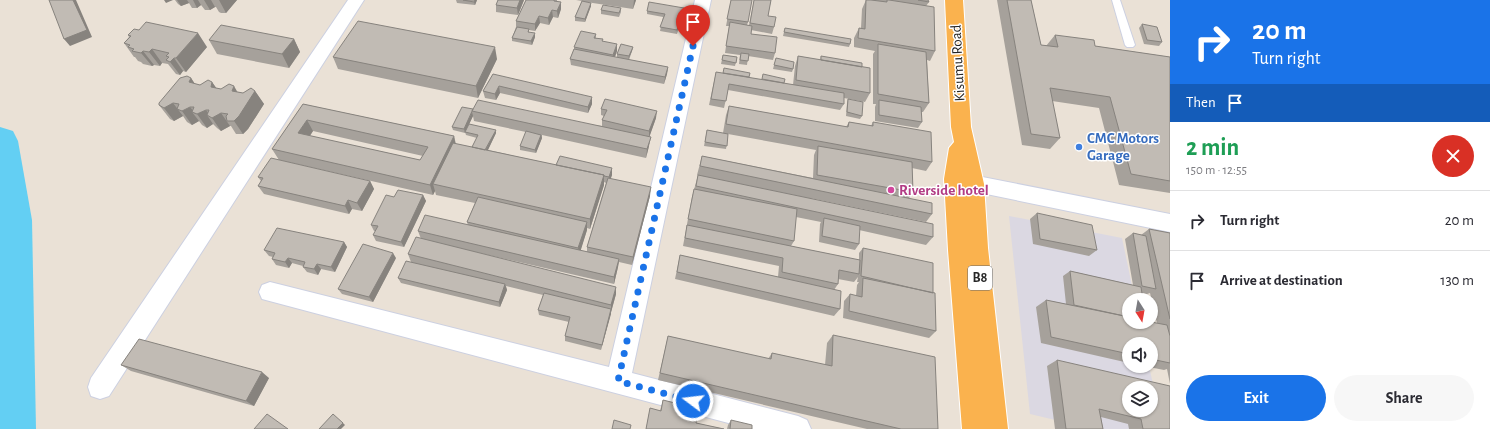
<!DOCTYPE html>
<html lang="en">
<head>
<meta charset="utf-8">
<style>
	body { margin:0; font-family:"Alegreya Sans",sans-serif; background:#f7f7f7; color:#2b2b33; height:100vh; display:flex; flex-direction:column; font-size:15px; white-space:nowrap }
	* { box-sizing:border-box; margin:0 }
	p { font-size:13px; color:#7c7c81 }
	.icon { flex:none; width:22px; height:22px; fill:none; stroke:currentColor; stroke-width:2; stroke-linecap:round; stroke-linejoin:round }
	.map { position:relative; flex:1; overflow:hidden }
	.side { display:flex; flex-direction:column; background:#fff; width:320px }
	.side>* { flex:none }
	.banner { background:#1a73e8; color:#fff; overflow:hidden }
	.needle { width:26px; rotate:169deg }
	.buttons { position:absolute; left:1122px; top:293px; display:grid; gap:8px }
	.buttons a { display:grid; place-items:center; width:36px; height:36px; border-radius:50%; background:#fff; box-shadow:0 1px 3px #0004; font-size:20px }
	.pin { position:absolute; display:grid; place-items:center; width:34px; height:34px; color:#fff; margin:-41px -17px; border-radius:50% 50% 50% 0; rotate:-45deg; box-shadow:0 0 4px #0007 }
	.pin .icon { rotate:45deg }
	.me { position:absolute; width:44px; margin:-22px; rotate:285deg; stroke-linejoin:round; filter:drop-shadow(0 0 3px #0008) }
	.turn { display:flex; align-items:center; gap:14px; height:84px; padding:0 16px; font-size:18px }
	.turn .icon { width:52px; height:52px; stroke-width:2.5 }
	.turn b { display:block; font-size:28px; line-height:34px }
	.then { display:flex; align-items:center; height:38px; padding:0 16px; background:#0003; gap:8px; font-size:15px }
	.round { display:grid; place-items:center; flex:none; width:42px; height:42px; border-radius:21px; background:#f7f7f7 }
	.headline { display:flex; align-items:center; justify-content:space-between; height:68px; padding:0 16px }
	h1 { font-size:24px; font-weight:700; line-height:30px; color:#1e9e55 }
	.primary-button { display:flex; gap:8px; margin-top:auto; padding:8px 16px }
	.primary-button a { flex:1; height:46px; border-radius:24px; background:#1a73e8; color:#fff; font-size:16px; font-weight:700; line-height:46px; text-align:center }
	.primary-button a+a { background:#f7f7f7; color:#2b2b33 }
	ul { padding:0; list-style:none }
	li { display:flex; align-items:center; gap:12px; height:60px; padding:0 16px; border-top:1px solid #e1e1e2 }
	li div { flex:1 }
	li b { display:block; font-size:15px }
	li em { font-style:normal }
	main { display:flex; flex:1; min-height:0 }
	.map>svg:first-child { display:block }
	.industrial { fill:#dbd8e2; fill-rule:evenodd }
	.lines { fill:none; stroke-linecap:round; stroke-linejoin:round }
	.river { fill:#63cff3; fill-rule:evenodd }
	.service-casing { stroke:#ccd0e1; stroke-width:2 }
	.minor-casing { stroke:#ccd0e1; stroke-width:2 }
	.trunk-casing { stroke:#fff; stroke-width:2 }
	.service { fill:#fff; fill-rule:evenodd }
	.minor { fill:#fff; fill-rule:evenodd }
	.trunk { fill:#fab24e; fill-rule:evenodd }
	.wall { fill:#a6a19b; fill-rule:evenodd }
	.shaded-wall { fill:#87837e }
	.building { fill:#c1bbb4; stroke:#87837e; fill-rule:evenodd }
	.route { stroke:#1a73e8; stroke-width:7; stroke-dasharray:0 12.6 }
	.shop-dot { fill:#3f7fe0; stroke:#fff; stroke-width:1.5 }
	.hotel-dot { fill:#d1479c; stroke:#fff; stroke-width:1.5 }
	.labels { text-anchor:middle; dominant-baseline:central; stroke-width:3; stroke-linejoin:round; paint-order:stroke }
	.shield { fill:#fff; stroke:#676767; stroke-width:1 }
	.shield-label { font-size:14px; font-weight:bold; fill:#262626 }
	.street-label { font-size:15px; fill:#262626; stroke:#fff }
	.shop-label { font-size:15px; font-weight:bold; fill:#366cbe; stroke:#fff; text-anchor:start }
	.hotel-label { font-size:15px; font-weight:bold; fill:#b23c85; stroke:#fff; text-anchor:start }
</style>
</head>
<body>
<main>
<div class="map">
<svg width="1170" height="429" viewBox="0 0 1170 429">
	<rect width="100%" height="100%" fill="#eae1d6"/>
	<path class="industrial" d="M1009 216 1122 238 1135 300H1129V366H1149L1163 429H1093L1030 414ZM1129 388H1151V410H1129Z"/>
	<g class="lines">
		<path class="river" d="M0 127 13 131 18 141 32 220 36 429H0Z"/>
		<defs>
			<path id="service" d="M1112 0H1120L1135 45 1133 47H1127L1125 45Z"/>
			<path id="minor" d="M348 0H364L109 396 100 399 91 396 88 387 91 378Z
				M695 0H711L632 373 798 416 807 420 811 429H751L262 299 259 292 262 285 270 282 609 367Z
				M957 172 1170 214V232L957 188 950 186 947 180 950 174Z"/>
			<path id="trunk" d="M945 0H963L971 127 984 184 988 248 1008 429H962L948 250 944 179 949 148 954 142 951 127Z"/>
		</defs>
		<use href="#service" class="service-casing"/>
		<use href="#minor" class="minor-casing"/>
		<use href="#trunk" class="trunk-casing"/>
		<use href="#service" class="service"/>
		<use href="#minor" class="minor"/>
		<use href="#trunk" class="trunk"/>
	</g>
	<path class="wall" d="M175 0H237L226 13H221L219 12 216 7H215L210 10H205L201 5 197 8H192L189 3 181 6 178 4Z
		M456 0H477L475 5 457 3Z
		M498 0H524L518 15 496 12V5Z
		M526 0H557V1L561 9 558 18 553 17 549 25 540 23 535 31 529 30V32L535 37 532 45 512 41V38L516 27V21Z
		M576 0H636L633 9 586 2 591 6 585 22 575 21V17L582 1Z
		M731 0 748 22 747 25H749L754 0H771L768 16 774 27 772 34 751 30V34L775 53 773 60 748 56 747 65 739 64 740 55 725 53 729 26H726Z
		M866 0H928L929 2 926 6 935 51 930 61 927 60 929 103 923 112H921L922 122 918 128 875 121V107L876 104H873V54L875 51 854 47V38L859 28H861L862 9Z
		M997 0H1031L1041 45 1046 46 1055 35 1095 46 1170 57V193L1119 185 1099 108 1052 101 1060 138 1050 149 1022 145Z
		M621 8V12L619 17 601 14V10Z
		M647 11 684 12 677 34 660 31 663 17 647 14Z
		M1142 24 1162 42 1159 46 1144 44 1139 28Z
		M785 28 850 44 849 47 783 36Z
		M596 34V38L603 41 617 51 615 57H617V54L633 47 632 51 629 60 668 67 667 74 664 84 571 65 570 59 574 49V47Z
		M128 35 207 47 186 72 183 71 180 75 176 74 168 64 162 63 160 66 154 65 152 66 143 64 141 62 138 61 135 57H134L124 43 129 37Z
		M294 39 300 52 289 68 217 54 209 40Z
		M723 55 737 57 735 66 721 64Z
		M798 56 820 60 821 56 862 67 870 93 865 102 844 98V104L840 110 728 90 724 108 709 105 716 72 793 85 795 66Z
		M333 57 497 59 478 98 338 69Z
		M776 58 793 69 792 72 773 69Z
		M493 74 592 104 588 113 500 93 496 100 485 98 483 91Z
		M191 78 195 84 200 85 212 82 216 88 243 93 255 91 264 104 248 129 243 134H236L231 126H230L221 131 217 128 213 124 207 128 202 125 199 121 192 125 187 122 183 116 174 121 170 119 159 105Z
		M848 99 862 116 860 119 846 116 847 103Z
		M303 104 454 136 456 144 472 147 477 138 466 135 465 132V133L453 130 452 127 473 109 602 126V120L604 116 601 115V109L656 118 649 137V146L646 158 542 135V138L536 153 520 150V146L526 132 474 121 473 116 467 128 496 133 488 150 556 165 612 168V175L610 179 650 196 632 265 619 262 618 267 614 284 432 242 616 294 601 350 565 341V336L569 322 539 315 538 310 543 295 506 286 507 290 500 307 401 283 398 278 411 262 408 254 421 239 418 231 468 225 467 222 475 203 436 195 435 191 433 195 279 160 272 149ZM313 131 423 156 420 160 310 136ZM604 182 606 183 587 247V252L580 251 587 230V228L590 229 604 185Z
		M729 106 846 127 849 122 871 126 873 122 932 162 926 171 912 168 913 192 909 198 932 214 926 222 810 198 933 237 926 245 859 230V244L855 250 819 242 820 224 821 222 796 217 794 241 791 246 859 260V253L863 248 933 293 936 331 929 338 843 318 844 301 850 294 856 296 857 285 859 282H857L858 277 854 282 838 279V284L834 290 840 309 834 316 675 279 680 255 778 277 779 266 683 246 692 197 698 175H697L702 156 813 178 814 155 816 150 728 134 726 149 704 146 707 130 723 133 726 115Z
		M258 177 370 181 374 189 362 211 352 209 349 214 264 194 258 186 261 181Z
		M423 195 426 201 404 247 376 241 373 235 376 231H374L371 225 394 197Z
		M1037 213 1097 250 1089 256 1033 244 1030 219Z
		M1149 229 1170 233V384L1167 369 1164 370 1144 366H1151V344H1129V363L1041 343 1036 307 1046 300 1066 304 1063 276 1070 271 1133 285 1125 239 1133 233 1141 235ZM1142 293 1147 294 1150 293 1157 323 1129 322Z
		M344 242 347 247 335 272 321 269 318 275 307 272 303 267V266L292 263 289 268 276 265 272 259 273 257 269 256 264 250Z
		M396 258 373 302 342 294 338 289Z
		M833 335 938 429H867L658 380 668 336 768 359 772 353 825 365 827 343Z
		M1057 360 1170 429H1129L1128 424 1101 417 1103 429H1055L1047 366Z
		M121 365 269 378 254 406 131 371Z
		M663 400 696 423 724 429H646L650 408 660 411Z
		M731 420 752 429H727L728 425Z"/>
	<path class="shaded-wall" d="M73 0H76L92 37 70 46 64 39Z
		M164 0H173L166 3Z
		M177 0H187L189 3 181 6Z
		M193 0H198L201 5 197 8Z
		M204 0H211L215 7 210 10Z
		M219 0H237L226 13Z
		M475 0H477L475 5 474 2Z
		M520 0H524L518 15 517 8Z
		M634 0H636L633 9Z
		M561 2V9L558 18 557 11Z
		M591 3V6L585 22V19Z
		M552 10 553 17 549 25 548 18Z
		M539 16 540 23 535 31V24Z
		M198 33 207 47 186 72 176 58Z
		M535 33V37L532 45 531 41Z
		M294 39 300 52 289 68 282 54Z
		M617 44V51L613 62V55Z
		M495 47 497 59 478 98 476 86Z
		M633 47 632 51 628 60 629 56Z
		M152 49 162 63 160 66 149 52Z
		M143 51 154 65 152 66 141 53Z
		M174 58 183 71 180 75 170 62Z
		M668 67 667 74 664 84 665 77Z
		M191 78 200 92 189 82Z
		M212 82 222 96 211 87Z
		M234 86 242 100 232 91Z
		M499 86 500 93 496 100 495 94Z
		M255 91 264 104 248 129 243 134 234 121Z
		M592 97V104L588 113V107Z
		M173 103 183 116 174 121 164 108Z
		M190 107 196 114 192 112 199 121 192 125 182 111Z
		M206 110 211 117 207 115 213 124 207 128 197 114Z
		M657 111 656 118 649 138V131Z
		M472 112 473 116 465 133 464 129Z
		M221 113 230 126 221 131 212 118Z
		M307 120 313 131 304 144 298 133Z
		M496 130V133L485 156 484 153Z
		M541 135 542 138 536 153 535 150Z
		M454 136 456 147 433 184 435 191 433 195 430 185Z
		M651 137 649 146 646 158 647 149Z
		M612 168V175L609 184V177Z
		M604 175V185L590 229V219Z
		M370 181 374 189 362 211 357 203Z
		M651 187 650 196 632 265 633 257Z
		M423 195 426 201 404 247 401 242Z
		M348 200 352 209 349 214 345 206Z
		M587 222V230L579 256 578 248Z
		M344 242 347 247 335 272 331 267Z
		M393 253 396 258 373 302 369 297Z
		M288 258 292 263 289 268 285 262Z
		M619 259 618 267 614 284V277Z
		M317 264 321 269 318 275 314 269Z
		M505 284 507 290 500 307 499 302Z
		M616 287V294L611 312V305Z
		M611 309V314L601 350 602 345Z
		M262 372 269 378 254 406 246 401Z
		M343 423 345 425 341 429H337Z"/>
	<path class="building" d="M49 0H73L87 30 64 39Z
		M463 0H475L474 2Z
		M498 0H520L517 8 496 5Z
		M526 0H554V1L561 2 557 11 552 10 548 18 539 16 535 24 516 21Z
		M731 0H752L748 22 727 19Z
		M754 0H771L768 16 776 17 774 27 750 23Z
		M866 0H871L887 2V0H889L934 7 935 51 858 38 859 28 865 29Z
		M918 0H928L929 2Z
		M1007 0H1031L1041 45 1058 47 1055 35 1094 40 1095 46 1170 57V181L1131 174 1110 97 1050 88 1060 138 1031 134Z
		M582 1 591 3 585 19 575 17Z
		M649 2 684 8 677 30 660 27 665 14 647 11Z
		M603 5 621 8 619 13 601 10Z
		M358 21 495 47 476 86 333 57Z
		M146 22 198 33 176 58H174L170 62 166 60 169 57 166 56 169 53 152 49 149 52 143 51 141 53 132 51 134 49 128 47 130 45 124 43 131 36 128 35 134 29 139 30Z
		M730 22 752 26 751 34 777 37 775 53 726 46Z
		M1142 24 1157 27 1162 42 1147 40Z
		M221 25 294 39 282 54 209 40Z
		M517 27 529 29 528 32 535 33 531 41 512 38Z
		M785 28 851 39 850 44 784 32Z
		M581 31 596 34 594 38 603 39 602 41 617 44 613 55 574 47Z
		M621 44 633 47 629 56 617 54Z
		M878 44 926 52 929 103 878 94Z
		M574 49 668 67 665 77 570 59Z
		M741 53 749 54 748 61 740 60Z
		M723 55 737 57 736 63 722 60Z
		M798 56 870 68V93L796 80Z
		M821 56 862 63V67L821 60Z
		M776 58 794 62 793 69 774 65Z
		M724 68 750 73 749 77 723 73Z
		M716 72 844 93V104L729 84 726 101 711 99Z
		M493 74 592 97 588 107 499 86 495 94 483 91Z
		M763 74 785 79 784 83 762 79Z
		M187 76 191 78 189 82 200 85 208 80 212 82 211 87 221 89 229 84 234 86 232 91 243 93 251 88 255 91 239 116 234 121H227L226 116 228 114 221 113 212 118 207 115 209 110H206L197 114 192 112 194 107H190L182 111 177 109 179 104 173 103 164 108 159 105V103L180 78Z
		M605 99 657 111 649 131 602 120 607 110 601 109Z
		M848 99 863 102 862 116 847 112Z
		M478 100 651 137 647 149 472 111Z
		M879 100 921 107 922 122 879 115Z
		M303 104 454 136 430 185 272 149ZM307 120 428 147 420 160 298 133Z
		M729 106 848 127 849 122 873 126V122L931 132 932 162 726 124Z
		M462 107 473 109 464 129 452 127Z
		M469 124 496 130 485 150 472 147 478 135 465 132Z
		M707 130 728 134 727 146 705 142Z
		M526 131 541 135 535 150 520 146Z
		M453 143 604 175 590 219 433 184Z
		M818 146 912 162 913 192 817 175Z
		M560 156 612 168 609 177 604 176V175L556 165Z
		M702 156 932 203V214L700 166Z
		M271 158 370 181 357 203 348 200 345 206 258 186 263 178 258 177Z
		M698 175 933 224V237L696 186Z
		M608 178 651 187 633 257 587 247Z
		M694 189 797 209 794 241 688 219Z
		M398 190 423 195 401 242 373 235 378 226 371 225 386 195 394 197Z
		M478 197 587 222 578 248 467 222Z
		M1037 213 1092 225 1097 250 1040 239Z
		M425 215 619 259 614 277 418 231Z
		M824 218 860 226 859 244 822 236Z
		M687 225 860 260 859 274 839 270 838 284 782 272 783 258 685 238Z
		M277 228 344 242 331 267 317 264 314 269 303 267 305 262 288 258 285 262 272 259 275 253 264 250Z
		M1149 229 1170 233V319Z
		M1133 233 1146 236 1156 289 1142 286Z
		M416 237 616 287 611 305 408 254Z
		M363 244 393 253 369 297 338 289Z
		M863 248 933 263V293L861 276Z
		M680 255 841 291 840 309 677 272Z
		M406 261 505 284 499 302 398 278Z
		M1070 271 1141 287 1143 300H1129V317L1074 305Z
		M863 278 935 293 936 331 849 311 850 294 862 297Z
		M544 293 611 309 602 345 565 336 570 317 538 310Z
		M1046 300 1129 317V322H1151L1167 325 1170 336V363L1151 359V344H1129V354L1051 337Z
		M833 335 935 357 938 429H901L660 373 668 336 771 359 772 353 832 366Z
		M139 339 262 372 246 401 121 365Z
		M1057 360 1170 386V429H1143L1141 419 1099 409 1103 429H1066ZM1129 388H1151V410H1129Z
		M663 400 699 409 696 423 724 429H646L650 408 661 411Z
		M267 414 288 429H254Z
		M333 414 343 423 337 429H319Z
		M614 420 631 425 630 429H612Z
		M731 420 752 425V429H730Z"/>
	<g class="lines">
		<path class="route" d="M693 46 618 381 693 401"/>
	</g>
	<circle class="shop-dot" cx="1079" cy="147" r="4"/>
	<circle class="hotel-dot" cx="891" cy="190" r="4"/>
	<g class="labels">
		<rect class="shield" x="968" y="266" width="24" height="24" rx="3"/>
		<g class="shield-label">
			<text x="980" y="278">B8</text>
		</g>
		<g class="street-label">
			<text transform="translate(958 63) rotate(-93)">Kisumu Road</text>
		</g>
		<g class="shop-label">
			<text x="1087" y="138">CMC Motors<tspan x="1087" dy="17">Garage</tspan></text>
		</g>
		<g class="hotel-label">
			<text x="899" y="190">Riverside hotel</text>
		</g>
	</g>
</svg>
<div class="buttons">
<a><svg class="needle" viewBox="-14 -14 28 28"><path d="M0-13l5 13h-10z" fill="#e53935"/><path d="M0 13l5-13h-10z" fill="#7c7c81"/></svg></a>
<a><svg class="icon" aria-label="sound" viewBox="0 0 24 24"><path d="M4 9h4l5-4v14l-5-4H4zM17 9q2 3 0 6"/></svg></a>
<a><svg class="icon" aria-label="layers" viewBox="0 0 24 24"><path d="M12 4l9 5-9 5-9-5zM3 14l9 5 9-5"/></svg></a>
</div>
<div class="pin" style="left:693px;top:46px;background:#d93025"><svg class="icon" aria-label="arrive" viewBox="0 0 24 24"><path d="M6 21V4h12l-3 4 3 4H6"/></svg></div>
<svg class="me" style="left:693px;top:401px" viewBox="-20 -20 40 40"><circle r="17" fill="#1a73e8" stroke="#fff" stroke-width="3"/><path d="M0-11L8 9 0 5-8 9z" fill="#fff"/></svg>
</div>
<section class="side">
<div class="banner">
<div class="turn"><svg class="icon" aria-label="right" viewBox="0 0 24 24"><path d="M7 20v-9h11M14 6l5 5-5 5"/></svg><div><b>20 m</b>Turn right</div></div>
<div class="then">Then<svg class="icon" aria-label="arrive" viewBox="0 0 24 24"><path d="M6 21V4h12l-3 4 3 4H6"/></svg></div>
</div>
<div class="headline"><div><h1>2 min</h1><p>150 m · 12:55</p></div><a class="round" style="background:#d93025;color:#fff"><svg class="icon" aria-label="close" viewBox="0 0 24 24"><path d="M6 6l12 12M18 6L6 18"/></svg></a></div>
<ul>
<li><svg class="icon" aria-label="right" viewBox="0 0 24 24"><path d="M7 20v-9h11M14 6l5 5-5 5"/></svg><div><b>Turn right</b></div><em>20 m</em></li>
<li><svg class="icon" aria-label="arrive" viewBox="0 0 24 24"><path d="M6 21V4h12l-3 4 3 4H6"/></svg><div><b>Arrive at destination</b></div><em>130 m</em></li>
</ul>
<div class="primary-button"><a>Exit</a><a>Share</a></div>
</section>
</main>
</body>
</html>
